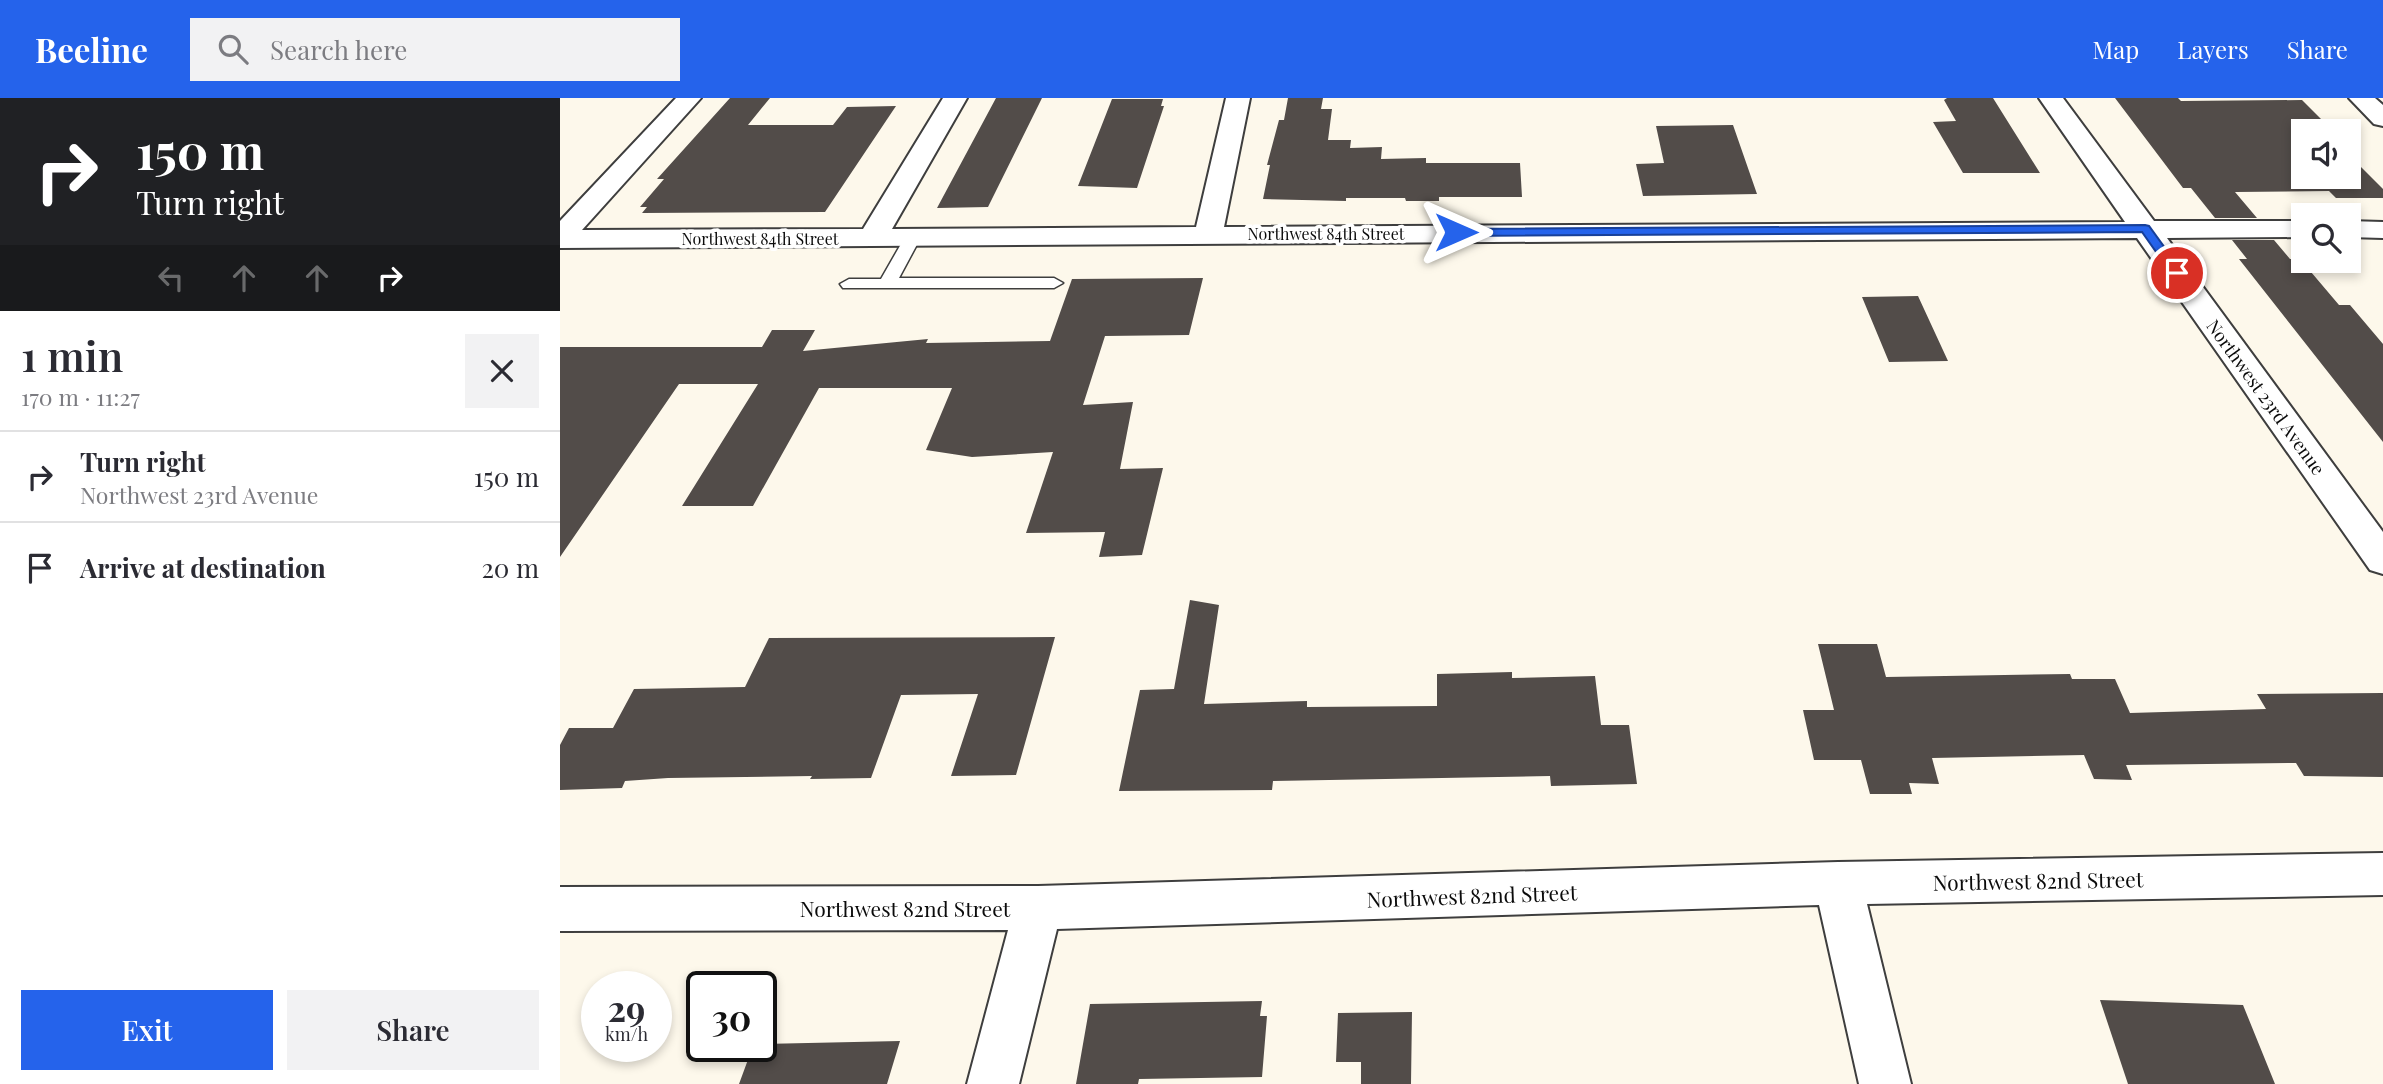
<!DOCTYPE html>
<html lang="en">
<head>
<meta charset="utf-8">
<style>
	body { margin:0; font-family:"Playfair Display",serif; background:#f2f2f3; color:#2b2b33; height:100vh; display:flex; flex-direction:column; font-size:26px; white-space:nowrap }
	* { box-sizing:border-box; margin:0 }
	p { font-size:23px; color:#7c7c81 }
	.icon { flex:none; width:38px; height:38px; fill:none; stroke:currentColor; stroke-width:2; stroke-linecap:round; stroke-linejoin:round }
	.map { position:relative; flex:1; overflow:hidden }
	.details { display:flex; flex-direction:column; background:#fff; width:560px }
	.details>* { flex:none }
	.guide { background:#202124; color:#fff; overflow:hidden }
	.fabs { position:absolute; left:1731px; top:21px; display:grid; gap:14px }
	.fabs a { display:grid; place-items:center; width:70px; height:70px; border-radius:0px; background:#fff; box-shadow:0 4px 10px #0003; font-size:35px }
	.speed { position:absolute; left:21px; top:873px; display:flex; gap:14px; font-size:35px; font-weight:700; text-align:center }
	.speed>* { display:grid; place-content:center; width:91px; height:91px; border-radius:50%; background:#fff; box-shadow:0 4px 10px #0003; line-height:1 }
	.speed small { font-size:18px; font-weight:400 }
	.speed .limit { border:4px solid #111; border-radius:10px; background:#fff; color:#111 }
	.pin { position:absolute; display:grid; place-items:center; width:60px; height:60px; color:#fff; margin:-30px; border:4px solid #fff; border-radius:50%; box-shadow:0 2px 7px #0007 }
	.me { position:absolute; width:77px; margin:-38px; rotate:90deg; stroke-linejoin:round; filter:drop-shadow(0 0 5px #0008) }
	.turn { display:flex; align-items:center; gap:24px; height:147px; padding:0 21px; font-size:32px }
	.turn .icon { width:91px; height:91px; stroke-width:2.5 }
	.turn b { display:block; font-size:49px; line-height:60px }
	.lanes { display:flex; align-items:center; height:66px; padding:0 21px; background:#0003; justify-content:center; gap:35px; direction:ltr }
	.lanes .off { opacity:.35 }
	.round { display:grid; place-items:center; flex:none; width:74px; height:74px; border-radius:0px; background:#f2f2f3 }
	.overview { display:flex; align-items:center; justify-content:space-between; height:119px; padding:0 21px }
	h1 { font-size:42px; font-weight:600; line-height:52px }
	.cta { display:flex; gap:14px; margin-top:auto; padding:14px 21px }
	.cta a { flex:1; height:80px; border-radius:0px; background:#2563eb; color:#fff; font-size:28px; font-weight:600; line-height:80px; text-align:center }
	.cta a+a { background:#f2f2f3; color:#2b2b33 }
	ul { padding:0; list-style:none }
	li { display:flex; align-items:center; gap:21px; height:91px; padding:0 21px; border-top:2px solid #e1e1e2 }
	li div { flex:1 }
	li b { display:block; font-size:26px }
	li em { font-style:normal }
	header { display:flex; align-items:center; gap:42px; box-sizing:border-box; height:98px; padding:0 35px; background:#2563eb; color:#fff }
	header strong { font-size:33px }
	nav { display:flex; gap:38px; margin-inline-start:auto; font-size:24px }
	.search { width:490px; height:63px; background:#f2f2f3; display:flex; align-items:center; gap:18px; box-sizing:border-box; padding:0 24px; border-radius:0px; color:#7c7c81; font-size:26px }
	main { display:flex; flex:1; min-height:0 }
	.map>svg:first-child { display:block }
	.building { fill:#524c49 }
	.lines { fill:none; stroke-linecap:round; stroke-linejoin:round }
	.lane-casing { stroke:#3e3e3e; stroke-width:3 }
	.street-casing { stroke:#3e3e3e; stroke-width:4 }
	.lane { fill:#fff; fill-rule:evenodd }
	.street { fill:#fff; fill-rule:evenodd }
	.route { fill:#2563eb; stroke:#184099; stroke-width:2 }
	.labels { text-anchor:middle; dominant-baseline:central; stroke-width:7; stroke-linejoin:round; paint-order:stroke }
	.far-street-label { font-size:16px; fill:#0b0b0b; stroke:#fff }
	.street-label { font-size:18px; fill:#0b0b0b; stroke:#fff }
	.near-street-label { font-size:21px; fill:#0b0b0b; stroke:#fff }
</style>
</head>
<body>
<header>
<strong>Beeline</strong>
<div class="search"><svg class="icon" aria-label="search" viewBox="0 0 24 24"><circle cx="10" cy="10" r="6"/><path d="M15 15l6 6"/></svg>Search here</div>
<nav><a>Map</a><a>Layers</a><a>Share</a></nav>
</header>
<main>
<section class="details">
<div class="guide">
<div class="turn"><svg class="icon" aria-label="right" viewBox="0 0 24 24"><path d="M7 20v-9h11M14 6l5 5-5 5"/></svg><div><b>150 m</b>Turn right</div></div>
<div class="lanes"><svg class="icon off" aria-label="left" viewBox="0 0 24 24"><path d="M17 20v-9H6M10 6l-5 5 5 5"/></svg><svg class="icon off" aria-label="ahead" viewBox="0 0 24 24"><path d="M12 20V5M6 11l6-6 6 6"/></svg><svg class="icon off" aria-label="ahead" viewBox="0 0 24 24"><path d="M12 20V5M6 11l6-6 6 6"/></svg><svg class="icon" aria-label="right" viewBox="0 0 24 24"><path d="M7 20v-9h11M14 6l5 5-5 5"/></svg></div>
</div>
<div class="overview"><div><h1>1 min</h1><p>170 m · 11:27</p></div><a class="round"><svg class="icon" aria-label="close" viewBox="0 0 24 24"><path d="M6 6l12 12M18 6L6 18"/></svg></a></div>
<ul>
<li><svg class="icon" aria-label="right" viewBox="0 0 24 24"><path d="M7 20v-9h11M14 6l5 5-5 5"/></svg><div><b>Turn right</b><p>Northwest 23rd Avenue</p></div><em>150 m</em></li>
<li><svg class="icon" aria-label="arrive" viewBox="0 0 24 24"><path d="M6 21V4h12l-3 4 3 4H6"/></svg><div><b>Arrive at destination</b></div><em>20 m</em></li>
</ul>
<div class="cta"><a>Exit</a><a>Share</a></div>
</section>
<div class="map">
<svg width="1823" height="986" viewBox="0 0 1823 986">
	<rect width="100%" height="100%" fill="#fdf8eb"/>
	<path class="building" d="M170 0H210L188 27H273L287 9 336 8 265 114 82 115 87 109H80L104 81H97Z
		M436 0H482L428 109 377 110Z
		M728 0H763L761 11H772L768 42H791L790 50 822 49 821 61 866 60V65H960L962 99H879V103H846L845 100H786V103L703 101 710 67H707L719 22H724Z
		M1387 0H1433L1480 75H1403L1373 24 1396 23 1384 2Z
		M1555 0H1618L1621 3 1742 2 1773 33H1743V79H1788V56L1823 91V100H1776L1769 93 1675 94 1697 120H1655L1631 90H1623Z
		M552 1H603L601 8H604L577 90 518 88Z
		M1173 27 1197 96 1083 98 1076 66 1104 65 1096 28Z
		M1672 142H1714L1730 161H1740L1779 207H1790L1823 246V344L1679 161H1687Z
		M643 180 629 237 545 238 523 307 573 304 560 371 603 370 582 457 539 459 545 434 466 435 493 354 412 359 366 352 392 290H259L193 408H122L198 286H119L0 459V249H202L212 232H255L243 253 368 241 366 245 490 243 512 181Z
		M1358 198 1388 263 1329 264 1302 199Z
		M630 502 659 507 644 606 747 603V609L877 608V576L952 574V580L1035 578 1041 627H1069L1077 686 991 688 990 678 713 683 712 692 559 693 580 592 614 591Z
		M495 539 456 677 391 678 418 596 341 597 311 680 250 681 252 678 108 680 65 683 62 690 0 692V647L9 630H53L74 591 185 589 209 540Z
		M1258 546H1317L1326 579 1510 576 1512 581H1555L1570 615 1706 611 1697 596 1823 595V679L1744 678 1736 665 1566 667 1572 682 1534 681 1524 657 1372 660 1379 686 1349 685 1352 696H1310L1301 662H1254L1243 612H1274Z
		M1540 902 1683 907 1715 986H1568Z
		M702 903 700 918H707L702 979 579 981 578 986H516L530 906Z
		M852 914 851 986H801V964H776L778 915Z
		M340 943 327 986H179L193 948H201V946Z"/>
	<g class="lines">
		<defs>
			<path id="lane" d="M353 134 361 139 339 180H494L503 185 494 190H283L280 186 289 181H321L345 139Z"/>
			<path id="street" d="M116 0H141L22 132 303 131 383 0H407L332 131 636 129 666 0H690L664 129 1565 124 1479 0H1503L1594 123H1743V139L1607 140 1823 434V476L1810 472 1577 140 0 150V123Z
				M1789 0H1815L1823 7V28L1814 26Z
				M1788 123 1823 124V140L1788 139Z
				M1823 755V797L1307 806 1351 986H1299L1259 807 497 831 459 986H407L448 832 0 833V789L478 788 1278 764Z"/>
		</defs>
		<use href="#lane" class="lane-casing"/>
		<use href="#street" class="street-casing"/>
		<use href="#lane" class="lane"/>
		<use href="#street" class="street"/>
	</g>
	<path class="route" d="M1585 127 1589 128 1621 172V178H1613L1582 134 896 138 890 134 896 131Z"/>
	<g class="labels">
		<g class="far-street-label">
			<text x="766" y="135">Northwest 84th Street</text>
			<text x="200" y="140">Northwest 84th Street</text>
		</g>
		<g class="street-label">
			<text transform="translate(1706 299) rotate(54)">Northwest 23rd Avenue</text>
		</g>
		<g class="near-street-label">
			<text transform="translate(1478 782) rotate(-1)">Northwest 82nd Street</text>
			<text transform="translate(912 797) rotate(-2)">Northwest 82nd Street</text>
			<text x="345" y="810">Northwest 82nd Street</text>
		</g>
	</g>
</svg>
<div class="fabs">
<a><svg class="icon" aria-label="sound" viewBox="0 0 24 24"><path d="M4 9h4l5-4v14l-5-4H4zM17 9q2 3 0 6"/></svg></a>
<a><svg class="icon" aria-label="search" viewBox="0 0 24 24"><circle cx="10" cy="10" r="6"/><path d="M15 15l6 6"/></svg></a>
</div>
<div class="speed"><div>29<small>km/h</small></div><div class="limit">30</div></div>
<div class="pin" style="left:1617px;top:175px;background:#d93025"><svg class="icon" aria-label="arrive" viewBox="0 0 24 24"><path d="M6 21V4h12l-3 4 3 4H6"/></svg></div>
<svg class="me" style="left:896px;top:134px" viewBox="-20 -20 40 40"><path d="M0-17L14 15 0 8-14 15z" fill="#2563eb" stroke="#fff" stroke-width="4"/></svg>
</div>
</main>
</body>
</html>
